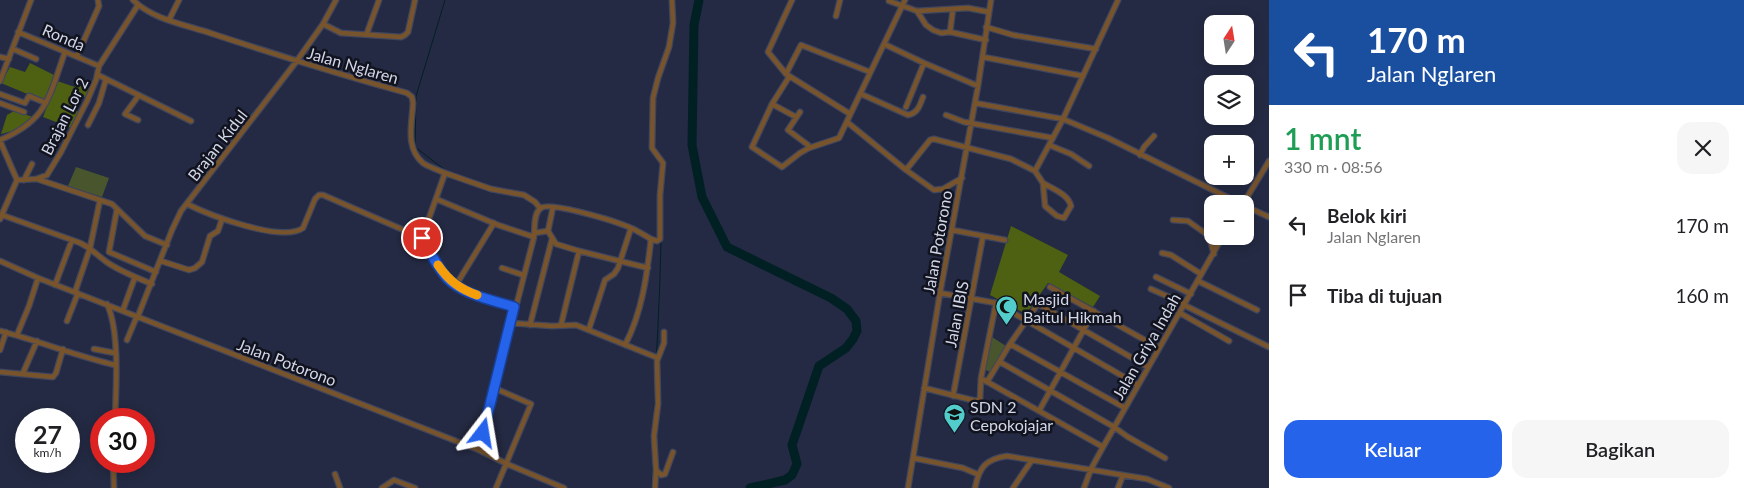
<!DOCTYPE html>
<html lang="id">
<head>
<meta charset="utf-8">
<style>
	body { margin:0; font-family:Lato,sans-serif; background:#f6f6f6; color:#202124; height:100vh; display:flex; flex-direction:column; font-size:19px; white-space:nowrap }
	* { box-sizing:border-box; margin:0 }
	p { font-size:16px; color:#757577 }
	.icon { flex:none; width:28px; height:28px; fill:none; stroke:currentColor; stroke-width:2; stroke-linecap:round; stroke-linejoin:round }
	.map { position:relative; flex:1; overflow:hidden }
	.panel { display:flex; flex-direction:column; background:#fff; width:475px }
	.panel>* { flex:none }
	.hud { background:#1a4fa0; color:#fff; overflow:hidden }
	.needle { width:32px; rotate:12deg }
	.controls { position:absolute; left:1204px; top:15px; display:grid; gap:10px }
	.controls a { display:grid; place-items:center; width:50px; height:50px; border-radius:10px; background:#fff; box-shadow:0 2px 12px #0003; font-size:25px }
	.speed { position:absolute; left:15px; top:408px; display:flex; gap:10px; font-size:25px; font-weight:700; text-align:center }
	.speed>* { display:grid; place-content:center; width:65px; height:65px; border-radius:50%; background:#fff; box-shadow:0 2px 12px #0003; line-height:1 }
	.speed small { font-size:12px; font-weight:400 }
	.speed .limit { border:8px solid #d22; background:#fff; color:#111 }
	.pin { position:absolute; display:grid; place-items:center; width:42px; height:42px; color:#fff; margin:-21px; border:2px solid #fff; border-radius:50%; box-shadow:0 1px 5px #0007 }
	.me { position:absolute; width:55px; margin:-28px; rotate:14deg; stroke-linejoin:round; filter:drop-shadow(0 0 4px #0008) }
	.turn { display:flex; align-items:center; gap:18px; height:105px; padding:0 15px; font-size:22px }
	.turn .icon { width:65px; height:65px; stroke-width:2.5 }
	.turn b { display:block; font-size:35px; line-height:42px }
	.round { display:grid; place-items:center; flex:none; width:52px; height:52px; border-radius:15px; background:#f6f6f6 }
	.head { display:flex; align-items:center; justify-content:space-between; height:85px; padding:0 15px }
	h1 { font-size:30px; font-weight:600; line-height:38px; color:#1e9e55 }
	.action { display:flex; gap:10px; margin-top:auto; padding:10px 15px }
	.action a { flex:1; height:58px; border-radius:15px; background:#2563eb; color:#fff; font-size:20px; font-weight:600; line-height:58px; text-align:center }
	.action a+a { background:#f6f6f6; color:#202124 }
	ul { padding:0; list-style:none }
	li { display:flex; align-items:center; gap:15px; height:70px; padding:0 15px }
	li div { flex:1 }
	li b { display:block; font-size:19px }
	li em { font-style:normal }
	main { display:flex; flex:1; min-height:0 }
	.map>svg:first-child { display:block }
	.green { fill:#49552d }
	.forest { fill:#4e6012 }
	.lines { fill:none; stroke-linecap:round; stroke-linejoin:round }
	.stream { stroke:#002024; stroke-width:1 }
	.river { stroke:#002024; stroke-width:9 }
	.minor-casing { stroke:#40465d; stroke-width:7 }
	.minor { stroke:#78542d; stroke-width:4.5 }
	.route-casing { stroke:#184099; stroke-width:12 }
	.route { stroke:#2563eb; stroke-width:9 }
	.slow { stroke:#f59e0b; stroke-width:9 }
	.labels { text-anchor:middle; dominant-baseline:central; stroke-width:5; stroke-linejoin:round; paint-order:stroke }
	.street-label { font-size:16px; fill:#d2d7e8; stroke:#11131f }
	.poi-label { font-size:16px; fill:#d2d7e8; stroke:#11131f; text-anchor:start }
</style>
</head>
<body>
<main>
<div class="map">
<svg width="1269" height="488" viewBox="0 0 1269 488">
	<rect width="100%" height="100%" fill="#242a43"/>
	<path class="green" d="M76 167 109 178 102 197 68 186Z
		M992 337 1006 346 990 372 984 369Z"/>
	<path class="forest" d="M30 63 54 75 44 101 1 83 10 67 25 72Z
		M57 81 75 87 76 83 89 88 86 97 79 96 73 108 80 113 74 129 43 117Z
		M14 111 33 117 16 130 1 134 7 115Z
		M1011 226 1068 255 1059 272 1100 296 1093 307 1048 283 1026 314 990 295Z"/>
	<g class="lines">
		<path class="stream" d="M445 0 416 96 415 147 445 170
			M675 14V0
			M658 153 664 160 663 162
			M654 416C656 358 660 299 661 240
			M652 488 653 463"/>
		<path class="river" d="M699 0 694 25 692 145 702 197 727 247 831 298 847 309 856 321 857 331 853 339 846 348 819 366 792 445 797 464 792 475 785 480 750 488"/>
		<defs>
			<path id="minor" d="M133 0C153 20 187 25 213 34 277 55 342 75 407 93L412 97 413 103C412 124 405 148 423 163 429 167 438 170 445 173L422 238C430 251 437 267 447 278 463 295 493 300 514 307
				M792 0 768 52 786 74 850 114
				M889 1 917 11 968 8 989 12
				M917 11 926 25 933 30 941 33 950 32 986 40
				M836 16 840 0
				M169 20 179 0
				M323 24 341 33 401 37 405 35 408 32 415 0
				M986 27 1013 35 1096 49
				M18 32 99 66
				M950 32 953 9
				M367 33 379 0
				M884 44 924 63 978 86
				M13 49 36 59
				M77 56 99 6 98 1
				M0 57 9 59
				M983 57 1083 76
				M786 74 801 45 870 72
				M98 75 191 121
				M789 77 772 104 752 147 782 167 800 153 809 148 839 138 905 0
				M0 81 31 0
				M0 94 25 103 29 96 46 103
				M861 94 908 115C918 113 920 105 923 97
				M0 103 24 112
				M975 103 1063 119 1108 138 1241 204
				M772 104 796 117
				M906 107 924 63
				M800 112 788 130 808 145
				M946 115 964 122 1053 138
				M138 120 125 114 139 95
				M847 122 906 170 934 190 943 189 962 178
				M88 125 99 103 106 79
				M0 140C48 120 49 96 65 52
				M0 141 17 180
				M1049 145 1071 154 1089 166
				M1140 155 1144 147 1154 136
				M906 170 930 140 934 139 1011 159 1035 171 1043 183
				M1035 171 1063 119 1118 0
				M445 173 491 189 524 195 535 202 540 208
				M37 179 112 204 145 236 167 245
				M24 180 32 164
				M1043 183C1053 189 1068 194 1071 206L1064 218 1057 216 1045 206Z
				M436 199 498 225 534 237
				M187 204C209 215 282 243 303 228L315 199 319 195H323L422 238
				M1243 204 1269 161
				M1245 206 1269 217
				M117 209 109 252 156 272
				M2 215 72 240
				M0 219 17 180 36 179 47 175 61 152 87 101 96 80 99 66 138 5
				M1173 220 1188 221 1209 236 1214 254
				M952 230 1005 240
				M548 231 553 207
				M534 233 548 231 556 244 579 251 648 268
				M651 239 657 241 660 239V195L663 163 652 148 653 98 658 78 669 47 673 23 672 0
				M1162 253 1171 255 1201 274
				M0 261 38 278 479 450 507 464 564 488
				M161 261 189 270 195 268 202 262 210 236 218 231 222 219
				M502 268 523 275
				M1156 277 1191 294
				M1198 281 1257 310
				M55 285 72 240C89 245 95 254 108 263 122 272 137 278 152 284
				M456 285 494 223
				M1050 287 1159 348
				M1151 289 1185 304
				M75 292 90 248 100 200
				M940 293 996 303 1138 385
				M107 304C120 331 116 388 115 419
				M1184 305 1269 347
				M123 310 135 277
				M1180 313 1229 341
				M138 316 172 230 181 211 296 62 323 24 336 0
				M67 321 78 293
				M511 323 552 326 576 325 658 358
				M530 325 552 239
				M561 325 579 251
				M589 329 605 280 614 274 618 268 631 228
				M0 331C39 341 76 356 115 365
				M17 335 29 306 38 278
				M127 340 137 316
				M1010 344 1125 408
				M94 349 115 353
				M0 350 6 332
				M1000 362 1114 427 1128 437 1165 458
				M0 372 53 377 56 373 63 349
				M23 373 37 341
				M984 380 1103 447
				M987 382 1010 344 1037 305H1040L1148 367
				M494 388 531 404 496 488
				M924 388 976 401 980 399 981 378 996 303
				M953 396 983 236
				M1039 411 1094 311
				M479 450 534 237C535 229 533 213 541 208 550 201 618 222 631 228 638 231 644 235 651 239 647 275 642 313 625 345
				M913 458 963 468 977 474
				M113 461 114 488
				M656 470 661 475 665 474 673 452
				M335 474 340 488
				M382 488 394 480 415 488
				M655 488 656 470 654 436 658 404 657 361 664 343V332
				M908 488 940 293 978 86 991 0
				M975 488C979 467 986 459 1007 456L1147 479 1169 488
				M1013 488 1032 460
				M1084 488 1091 469 1103 447 1223 236
				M1118 488 1123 475"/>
		</defs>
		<use href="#minor" class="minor-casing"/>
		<use href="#minor" class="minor"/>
	</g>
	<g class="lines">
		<defs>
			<path id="route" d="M422 238C430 251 437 267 447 278 463 295 493 300 514 307L483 433"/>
		</defs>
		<use href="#route" class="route-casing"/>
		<use href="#route" class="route"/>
		<path class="slow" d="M438 265C449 281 460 289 477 295"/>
	</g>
	<defs>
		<symbol id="mosque-pin" viewBox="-11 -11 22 30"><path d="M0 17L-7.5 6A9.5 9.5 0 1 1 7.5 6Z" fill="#53cdcb" stroke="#11131f"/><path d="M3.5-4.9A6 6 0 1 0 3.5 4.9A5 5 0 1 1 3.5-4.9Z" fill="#111"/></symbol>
		<symbol id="school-pin" viewBox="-11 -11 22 30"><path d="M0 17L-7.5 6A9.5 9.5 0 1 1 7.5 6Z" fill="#53cdcb" stroke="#11131f"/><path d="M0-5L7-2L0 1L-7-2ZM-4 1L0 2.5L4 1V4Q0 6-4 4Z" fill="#111"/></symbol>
	</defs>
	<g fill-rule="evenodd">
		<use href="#mosque-pin" x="994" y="294" width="25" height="34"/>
		<use href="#school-pin" x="942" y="402" width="25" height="34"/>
	</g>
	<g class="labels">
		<g class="street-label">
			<text transform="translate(64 37) rotate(23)">Ronda</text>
			<text transform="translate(353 65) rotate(16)">Jalan Nglaren</text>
			<text transform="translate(64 116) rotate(-63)">Brajan Lor 2</text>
			<text transform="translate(217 145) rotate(-52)">Brajan Kidul</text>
			<text transform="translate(937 242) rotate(-80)">Jalan Potorono</text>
			<text transform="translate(956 314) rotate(-79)">Jalan IBIS</text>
			<text transform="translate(1146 346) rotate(-60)">Jalan Griya Indah</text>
			<text transform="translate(287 362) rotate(21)">Jalan Potorono</text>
		</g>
		<g class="poi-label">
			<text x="1023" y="298">Masjid<tspan x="1023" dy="18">Baitul Hikmah</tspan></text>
			<text x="970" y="406">SDN 2<tspan x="970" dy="18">Cepokojajar</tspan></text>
		</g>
	</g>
</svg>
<div class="controls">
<a><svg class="needle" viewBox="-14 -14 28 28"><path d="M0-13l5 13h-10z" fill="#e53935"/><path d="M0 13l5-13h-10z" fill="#757577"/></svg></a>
<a><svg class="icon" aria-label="layers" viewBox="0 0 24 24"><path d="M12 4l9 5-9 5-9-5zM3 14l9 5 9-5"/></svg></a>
<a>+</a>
<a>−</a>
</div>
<div class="speed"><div>27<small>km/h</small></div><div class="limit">30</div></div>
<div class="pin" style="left:422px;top:238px;background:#d93025"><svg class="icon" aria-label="arrive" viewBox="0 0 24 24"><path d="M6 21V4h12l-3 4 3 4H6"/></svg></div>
<svg class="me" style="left:483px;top:433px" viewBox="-20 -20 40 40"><path d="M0-17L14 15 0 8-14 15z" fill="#2563eb" stroke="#fff" stroke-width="4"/></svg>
</div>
<section class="panel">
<div class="hud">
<div class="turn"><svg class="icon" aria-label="left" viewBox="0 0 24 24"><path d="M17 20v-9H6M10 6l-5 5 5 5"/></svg><div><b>170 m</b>Jalan Nglaren</div></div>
</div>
<div class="head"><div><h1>1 mnt</h1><p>330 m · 08:56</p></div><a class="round"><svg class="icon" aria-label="close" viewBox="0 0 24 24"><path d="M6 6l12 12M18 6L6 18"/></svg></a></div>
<ul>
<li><svg class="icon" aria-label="left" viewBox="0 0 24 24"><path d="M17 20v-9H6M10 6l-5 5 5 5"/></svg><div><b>Belok kiri</b><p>Jalan Nglaren</p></div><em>170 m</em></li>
<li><svg class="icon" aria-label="arrive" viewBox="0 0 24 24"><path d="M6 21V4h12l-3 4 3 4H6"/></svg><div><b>Tiba di tujuan</b></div><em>160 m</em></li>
</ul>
<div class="action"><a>Keluar</a><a>Bagikan</a></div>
</section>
</main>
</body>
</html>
